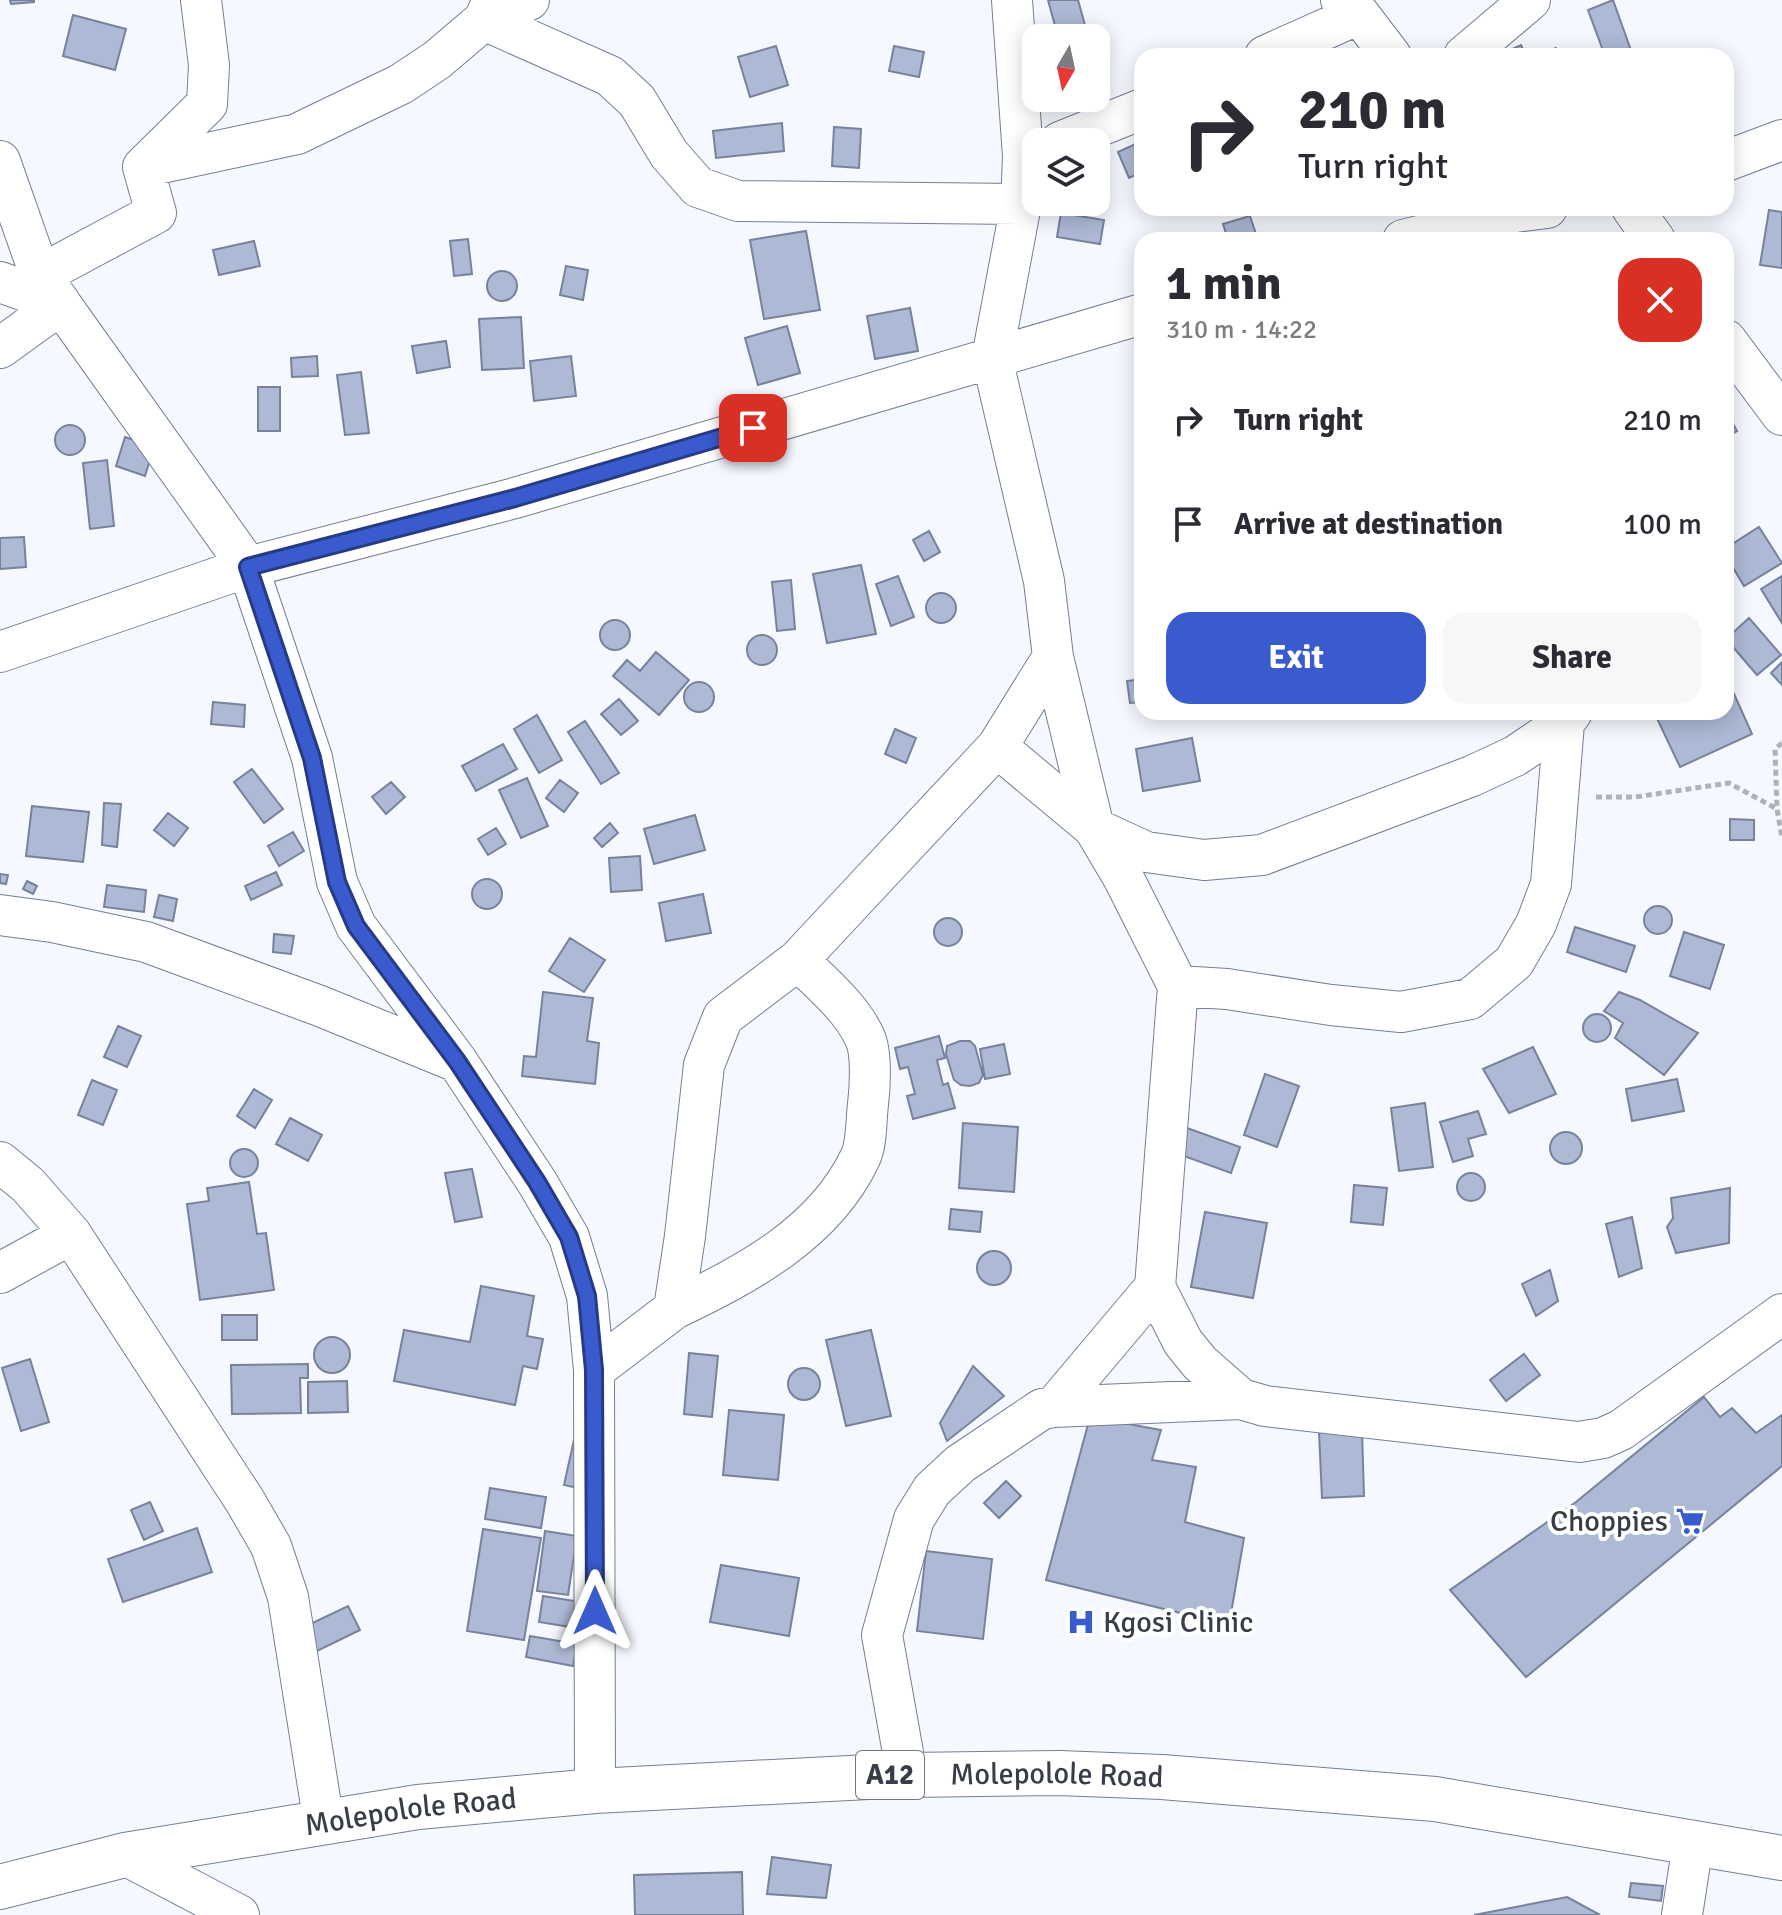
<!DOCTYPE html>
<html lang="en">
<head>
<meta charset="utf-8">
<style>
	body { margin:0; font-family:Signika,sans-serif; background:#f7f7f7; color:#2b2b33; height:100vh; display:flex; flex-direction:column; font-size:30px; white-space:nowrap }
	* { box-sizing:border-box; margin:0 }
	p { font-size:26px; color:#7c7c81 }
	.icon { flex:none; width:44px; height:44px; fill:none; stroke:currentColor; stroke-width:2; stroke-linecap:round; stroke-linejoin:round }
	.map { position:relative; flex:1; overflow:hidden }
	.side { position:absolute; left:1134px; top:232px; width:600px; height:488px; display:flex; flex-direction:column; background:#fff; border-radius:24px; box-shadow:0 4px 20px #0003 }
	.side>* { flex:none }
	.hud { position:absolute; left:1134px; top:48px; width:600px; height:168px; border-radius:24px; box-shadow:0 4px 20px #0003; background:#fff; color:#2b2b33; overflow:hidden }
	.needle { width:52px; rotate:189deg }
	.controls { position:absolute; left:1022px; top:24px; display:grid; gap:16px }
	.controls a { display:grid; place-items:center; width:88px; height:88px; border-radius:16px; background:#fff; box-shadow:0 4px 20px #0003; font-size:40px }
	.pin { position:absolute; display:grid; place-items:center; width:68px; height:68px; color:#fff; margin:-34px; border-radius:16px; box-shadow:0 4px 12px #0006 }
	.me { position:absolute; width:88px; margin:-44px; rotate:0deg; stroke-linejoin:round; filter:drop-shadow(0 0 6px #0008) }
	.turn { display:flex; align-items:center; gap:28px; height:168px; padding:0 32px; font-size:36px }
	.turn .icon { width:104px; height:104px; stroke-width:2.5 }
	.turn b { display:block; font-size:56px; line-height:68px }
	.round { display:grid; place-items:center; flex:none; width:84px; height:84px; border-radius:24px; background:#f7f7f7 }
	.headline { display:flex; align-items:center; justify-content:space-between; height:136px; padding:0 32px }
	h1 { font-size:48px; font-weight:700; line-height:60px }
	.cta { display:flex; gap:16px; margin-top:auto; padding:16px 32px }
	.cta a { flex:1; height:92px; border-radius:24px; background:#3a5bcd; color:#fff; font-size:32px; font-weight:700; line-height:92px; text-align:center }
	.cta a+a { background:#f7f7f7; color:#2b2b33 }
	ul { padding:0; list-style:none }
	li { display:flex; align-items:center; gap:24px; height:104px; padding:0 32px }
	li div { flex:1 }
	li b { display:block; font-size:30px }
	li em { font-style:normal }
	.map>svg:first-child { display:block }
	.building { fill:#adb9d5; stroke:#77829d; stroke-width:2 }
	.lines { fill:none; stroke-linecap:round; stroke-linejoin:round }
	.minor-casing { stroke:#737e98; stroke-width:42 }
	.primary-casing { stroke:#737e98; stroke-width:46 }
	.path { stroke:#aeb2ba; stroke-width:5; stroke-dasharray:6 4; stroke-linecap:butt }
	.minor { stroke:#fff; stroke-width:40 }
	.primary { stroke:#fff; stroke-width:44 }
	.route-casing { stroke:#263b85; stroke-width:20 }
	.route { stroke:#3a5bcd; stroke-width:14 }
	.labels { text-anchor:middle; dominant-baseline:central; stroke-width:8; stroke-linejoin:round; paint-order:stroke }
	.shield { fill:#fff; stroke:#74777f; stroke-width:2 }
	.shield-label { font-size:28px; font-weight:bold; fill:#383d48 }
	.poi-label { font-size:30px; fill:#383d48; stroke:#fff; text-anchor:end }
	.street-label { font-size:30px; fill:#383d48; stroke:#fff }
</style>
</head>
<body>
<div class="map">
<svg width="1782" height="1915" viewBox="0 0 1782 1915">
	<rect width="100%" height="100%" fill="#f5f8fe"/>
	<path class="building" d="M10 0H34V2L11 4Z
		M1048 0H1078L1085 25 1057 33Z
		M1613 0 1633 56H1605L1588 10Z
		M73 15 126 29 115 70 63 56Z
		M1521 45 1526 56H1497Z
		M776 46 788 85 750 97 738 57Z
		M894 46 924 52 919 77 889 71Z
		M1556 48 1559 56H1534Z
		M782 123 784 151 716 158 713 131Z
		M834 127 861 129 859 168 832 166Z
		M1142 141V172L1129 178 1118 152Z
		M1769 210 1782 212V268L1760 265Z
		M1061 213 1104 220 1100 244 1057 237Z
		M1250 216 1258 240H1228L1223 224Z
		M806 231 820 310 764 319 750 240Z
		M468 239 472 274 454 276 450 241Z
		M254 241 260 266 219 275 213 250Z
		M566 266 588 270 583 300 560 295Z
		M487 286a15 15 0 1 1 30 0a15 15 0 1 1-30 0Z
		M910 308 918 351 875 359 867 316Z
		M521 317 524 368 482 370 479 319Z
		M787 326 800 373 758 385 745 338Z
		M446 341 450 367 417 373 412 346Z
		M317 356 318 376 292 377 291 358Z
		M571 356 576 396 534 401 530 361Z
		M361 372 369 433 345 435 337 375Z
		M258 387H280V431H258Z
		M1726 411 1737 431 1726 437Z
		M55 440a15 15 0 1 1 30 0a15 15 0 1 1-30 0Z
		M125 437 154 447 145 476 116 466Z
		M107 460 114 526 90 529 83 463Z
		M1759 527 1782 563 1744 586 1726 556V548Z
		M929 531 940 552 924 561 913 540Z
		M24 537 26 567 0 569V538Z
		M861 565 876 634 827 643 813 574Z
		M898 576 914 617 891 626 876 584Z
		M1782 576V623L1761 589Z
		M791 580 795 629 777 631 772 582Z
		M926 608a15 15 0 1 1 30 0a15 15 0 1 1-30 0Z
		M1749 618 1781 655 1757 675 1726 639Z
		M600 635a15 15 0 1 1 30 0a15 15 0 1 1-30 0Z
		M747 650a15 15 0 1 1 30 0a15 15 0 1 1-30 0Z
		M656 652 689 680 659 715 613 676 627 660 640 671Z
		M1782 662V685L1771 673Z
		M1726 676 1752 734 1680 767 1654 712H1726Z
		M1142 679V702L1130 703 1127 681Z
		M684 697a15 15 0 1 1 30 0a15 15 0 1 1-30 0Z
		M619 699 638 721 621 735 601 714Z
		M213 702 245 705 244 727 211 724Z
		M537 715 562 760 539 773 514 729Z
		M585 721 619 773 601 784 568 732Z
		M895 729 916 738 906 763 885 754Z
		M1192 738 1200 781 1143 791 1136 749Z
		M503 744 517 769 476 791 462 766Z
		M252 769 283 809 264 823 234 782Z
		M527 778 548 826 521 838 499 790Z
		M560 780 578 793 564 812 546 798Z
		M391 782 405 797 386 814 372 797Z
		M104 803 121 804 117 847 102 845Z
		M32 806 89 812 83 862 26 856Z
		M168 813 188 828 174 846 154 830Z
		M695 815 705 850 654 864 644 829Z
		M1730 819 1754 820V840H1730Z
		M610 823 618 833 602 847 594 838Z
		M496 828 506 844 488 855 478 839Z
		M293 832 304 851 279 866 268 846Z
		M640 856 642 890 611 892 609 858Z
		M276 872 282 885 251 900 245 886Z
		M0 874 8 875 6 884 0 883Z
		M472 894a15 15 0 1 1 30 0a15 15 0 1 1-30 0Z
		M27 881 37 886 33 894 23 889Z
		M107 885 146 890 144 912 104 907Z
		M703 894 711 933 666 941 659 903Z
		M159 895 177 899 173 921 154 917Z
		M1644 920a14 14 0 1 1 28 0a14 14 0 1 1-28 0Z
		M934 932a14 14 0 1 1 28 0a14 14 0 1 1-28 0Z
		M1575 927 1635 946 1626 972 1567 952Z
		M1684 932 1724 945 1710 989 1670 976Z
		M274 934 294 936 291 954 273 952Z
		M570 938 605 960 584 992 549 971Z
		M543 992 593 998 587 1041 599 1043 595 1084 522 1076 524 1056 536 1057Z
		M1619 992 1640 1000 1698 1033 1664 1075 1615 1038 1623 1023 1604 1011Z
		M1583 1028a14 14 0 1 1 28 0a14 14 0 1 1-28 0Z
		M118 1026 141 1036 127 1067 104 1057Z
		M939 1036 945 1058 937 1060 943 1085 948 1083 955 1108 913 1119 907 1096 915 1094 908 1067 900 1069 895 1048Z
		M960 1041H970L975 1046 983 1075 979 1083 970 1086 961 1085 954 1080 946 1054 947 1046Z
		M1004 1044 1010 1074 985 1079 980 1049Z
		M1533 1047 1556 1094 1509 1113 1483 1069Z
		M1265 1074 1299 1086 1277 1147 1244 1135Z
		M1677 1079 1684 1111 1632 1121 1626 1089Z
		M92 1080 117 1090 103 1125 78 1115Z
		M254 1089 272 1100 255 1128 237 1116Z
		M1425 1103 1433 1167 1399 1171 1391 1108Z
		M1478 1111 1486 1134 1468 1139 1473 1156 1453 1162 1440 1122Z
		M290 1118 322 1135 308 1161 276 1144Z
		M963 1123 1018 1127 1014 1192 959 1188Z
		M1176 1124 1240 1147 1231 1173 1167 1150Z
		M1550 1148a16 16 0 1 1 32 0a16 16 0 1 1-32 0Z
		M230 1163a14 14 0 1 1 28 0a14 14 0 1 1-28 0Z
		M472 1169 482 1217 455 1222 445 1173Z
		M1457 1187a14 14 0 1 1 28 0a14 14 0 1 1-28 0Z
		M249 1182 257 1234 266 1233 274 1290 200 1300 187 1204 209 1201 207 1188Z
		M1354 1185 1387 1188 1383 1225 1351 1222Z
		M1730 1188 1729 1243 1676 1253 1667 1227 1673 1218 1671 1198Z
		M951 1209 982 1212 980 1232 949 1229Z
		M1205 1212 1267 1223 1253 1298 1191 1287Z
		M1632 1217 1642 1268 1619 1277 1606 1224Z
		M977 1268a17 17 0 1 1 34 0a17 17 0 1 1-34 0Z
		M1550 1270 1558 1301 1536 1316 1522 1284Z
		M481 1286 534 1296 527 1336 543 1339 537 1369 523 1366 515 1405 394 1381 404 1330 470 1342Z
		M222 1315H257V1340H222Z
		M871 1330 891 1416 846 1426 826 1340Z
		M314 1355a18 18 0 1 1 36 0a18 18 0 1 1-36 0Z
		M689 1353 718 1356 712 1417 684 1414Z
		M1524 1354 1540 1375 1506 1401 1490 1380Z
		M30 1359 49 1422 21 1431 2 1368Z
		M308 1364V1378H300L301 1413 232 1414 231 1365Z
		M973 1366 1004 1396 947 1441 940 1423Z
		M788 1384a16 16 0 1 1 32 0a16 16 0 1 1-32 0Z
		M347 1381 348 1412 308 1413V1382Z
		M1704 1397 1720 1417 1732 1408 1756 1433 1782 1415V1466L1526 1677 1450 1590 1576 1502Z
		M729 1410 784 1415 778 1480 723 1475Z
		M1090 1417 1161 1430 1152 1460 1196 1467 1185 1522 1244 1538 1229 1625 1046 1580Z
		M576 1431 587 1490 564 1485Z
		M1362 1431 1364 1496 1322 1498 1319 1432Z
		M1006 1481 1021 1496 999 1518 984 1503Z
		M490 1488 546 1497 541 1528 485 1519Z
		M150 1502 163 1531 144 1540 131 1510Z
		M197 1528 212 1572 123 1602 108 1559Z
		M483 1529 541 1538 524 1640 467 1631Z
		M545 1531 577 1536 568 1595 537 1591Z
		M926 1551 992 1559 983 1639 917 1631Z
		M721 1565 799 1578 789 1636 710 1622Z
		M543 1596 587 1603 583 1629 539 1622Z
		M348 1606 360 1630 313 1653 300 1629Z
		M530 1636 577 1644 573 1666 526 1657Z
		M772 1857 831 1865 826 1898 767 1894Z
		M742 1872 743 1915H635L634 1875Z
		M1631 1883 1663 1886 1661 1901 1629 1897Z
		M1567 1897 1600 1915H1474Z"/>
	<g class="lines">
		<defs>
			<path id="minor" d="M1012 0 1023 156 1021 204 992 358 1044 581 1053 657 1094 828 1146 852 1204 860 1262 855 1472 776 1515 756 1564 723 1572 712
				M1341 0 1359 14 1391 56
				M484 20 610 76 637 101 669 154 698 187 738 201 1021 204
				M484 20 529 0
				M1265 56 1359 14
				M1464 56 1530 0
				M1060 142 1142 109
				M0 161 40 275 248 567 312 758 337 882 356 926 457 1061 537 1182 569 1237 587 1296 594 1370 595 1791
				M1726 161 1782 140
				M143 167 207 104 209 65 201 0
				M1632 208 1655 240
				M1403 240 1515 212 1547 208
				M0 282 61 304 40 275 156 213 143 167 297 134 401 84 437 60 484 20 493 0
				M1726 340 1782 415
				M0 348 61 304
				M0 652 248 567 515 498 1142 314
				M997 747 1094 828 1123 877 1178 986 1155 1287 1183 1342 1200 1363 1241 1399 1265 1406 1579 1442 1603 1438 1621 1430 1782 1314
				M0 915 52 922 146 942 320 1006 455 1061
				M1178 986 1227 989 1331 1005 1401 1012 1470 999 1514 962 1536 924 1551 884 1564 723
				M0 1162 28 1185 71 1234 245 1501 271 1546 288 1597 324 1824
				M0 1273 71 1234
				M674 1309C745 1275 824 1234 860 1158 867 1144 866 1121 868 1104 870 1088 872 1053 865 1038 851 1007 822 984 798 960
				M594 1370 674 1309 685 1236 704 1065 723 1017 798 960 997 747 1053 657
				M1054 1407 1241 1399
				M907 1775 882 1635 914 1519 932 1490 960 1464 1042 1409 1054 1407 1155 1287
				M125 1855 239 1915
				M1682 1915 1693 1844"/>
			<g id="primary">
				<path id="s1" d="M0 1887 125 1855 418 1807 595 1791 907 1775 1059 1773 1162 1777 1435 1799 1782 1858"/>
			</g>
		</defs>
		<use href="#minor" class="minor-casing"/>
		<use href="#primary" class="primary-casing"/>
		<path class="path" d="M1782 743 1775 749 1777 809 1782 838
			M1596 797H1635L1729 783 1777 809"/>
		<use href="#minor" class="minor"/>
		<use href="#primary" class="primary"/>
	</g>
	<g class="lines">
		<defs>
			<path id="route" d="M595 1611 594 1370 587 1296 569 1237 537 1182 457 1061 356 926 337 882 312 758 248 567 515 498 753 428"/>
		</defs>
		<use href="#route" class="route-casing"/>
		<use href="#route" class="route"/>
	</g>
	<defs>
		<symbol id="supermarket-bare" viewBox="-9 -9 18 18"><path d="M-6-5.5h2.5l.6 2H6L4.5 2H-2.5L-4.4-4H-6ZM-1.5 3.2a1.3 1.3 0 1 0 .1 0ZM3 3.2a1.3 1.3 0 1 0 .1 0Z" fill="#3a5bcd" stroke="#fff" stroke-width="2.5" paint-order="stroke"/></symbol>
		<symbol id="hospital-bare" viewBox="-9 -9 18 18"><path d="M-5-5h3v3.5h4V-5h3V5h-3V1.5h-4V5h-3Z" fill="#3a5bcd" stroke="#fff" stroke-width="2.5" paint-order="stroke"/></symbol>
	</defs>
	<g fill-rule="evenodd">
		<use href="#supermarket-bare" x="1670" y="1501" width="40" height="40"/>
		<use href="#hospital-bare" x="1061" y="1602" width="40" height="40"/>
	</g>
	<g class="labels">
		<rect class="shield" x="856" y="1751" width="68" height="48" rx="6"/>
		<g class="shield-label">
			<text x="890" y="1775">A12</text>
		</g>
		<g class="poi-label">
			<text x="1668" y="1521">Choppies</text>
			<text x="1103" y="1622" text-anchor="start">Kgosi Clinic</text>
		</g>
		<g class="street-label">
			<text stroke="none"><textPath href="#s1" startOffset="1066">Molepolole Road</textPath></text>
			<text stroke="none"><textPath href="#s1" startOffset="418">Molepolole Road</textPath></text>
		</g>
	</g>
</svg>
<div class="controls">
<a><svg class="needle" viewBox="-14 -14 28 28"><path d="M0-13l5 13h-10z" fill="#e53935"/><path d="M0 13l5-13h-10z" fill="#7c7c81"/></svg></a>
<a><svg class="icon" aria-label="layers" viewBox="0 0 24 24"><path d="M12 4l9 5-9 5-9-5zM3 14l9 5 9-5"/></svg></a>
</div>
<div class="pin" style="left:753px;top:428px;background:#d93025"><svg class="icon" aria-label="arrive" viewBox="0 0 24 24"><path d="M6 21V4h12l-3 4 3 4H6"/></svg></div>
<svg class="me" style="left:595px;top:1611px" viewBox="-20 -20 40 40"><path d="M0-17L14 15 0 8-14 15z" fill="#3a5bcd" stroke="#fff" stroke-width="4"/></svg>
<div class="hud">
<div class="turn"><svg class="icon" aria-label="right" viewBox="0 0 24 24"><path d="M7 20v-9h11M14 6l5 5-5 5"/></svg><div><b>210 m</b>Turn right</div></div>
</div>
<section class="side">
<div class="headline"><div><h1>1 min</h1><p>310 m · 14:22</p></div><a class="round" style="background:#d93025;color:#fff"><svg class="icon" aria-label="close" viewBox="0 0 24 24"><path d="M6 6l12 12M18 6L6 18"/></svg></a></div>
<ul>
<li><svg class="icon" aria-label="right" viewBox="0 0 24 24"><path d="M7 20v-9h11M14 6l5 5-5 5"/></svg><div><b>Turn right</b></div><em>210 m</em></li>
<li><svg class="icon" aria-label="arrive" viewBox="0 0 24 24"><path d="M6 21V4h12l-3 4 3 4H6"/></svg><div><b>Arrive at destination</b></div><em>100 m</em></li>
</ul>
<div class="cta"><a>Exit</a><a>Share</a></div>
</section>
</div>
</body>
</html>
